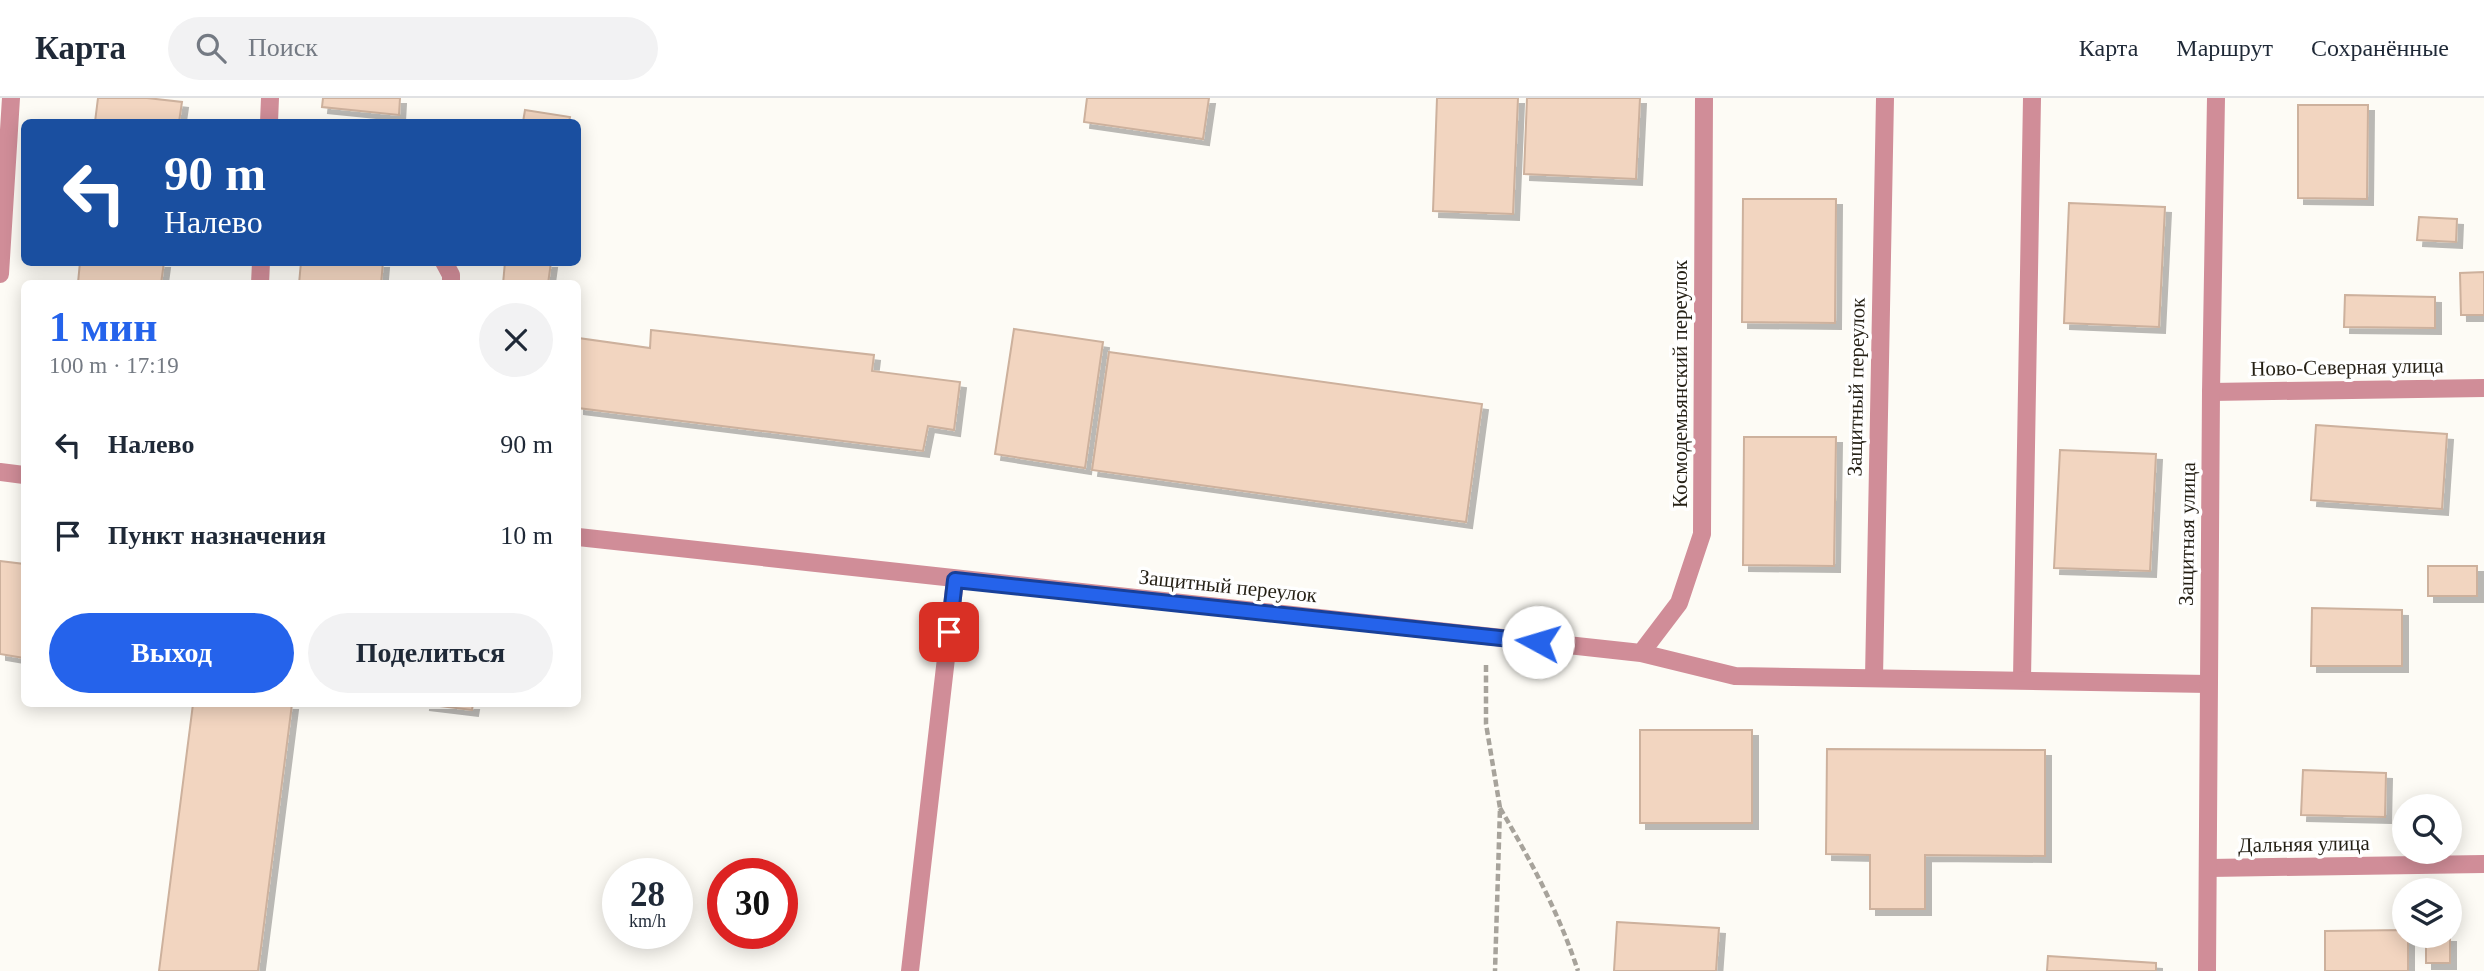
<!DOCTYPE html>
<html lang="ru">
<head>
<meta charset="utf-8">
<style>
	body { margin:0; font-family:Georgia,serif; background:#f2f2f3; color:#1f2937; height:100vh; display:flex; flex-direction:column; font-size:26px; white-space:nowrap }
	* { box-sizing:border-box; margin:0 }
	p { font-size:23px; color:#747a83 }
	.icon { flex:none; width:38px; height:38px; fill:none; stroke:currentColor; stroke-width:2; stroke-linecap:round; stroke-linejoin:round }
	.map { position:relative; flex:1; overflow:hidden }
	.side { position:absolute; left:21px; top:182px; width:560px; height:427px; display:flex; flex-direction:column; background:#fff; border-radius:10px; box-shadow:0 4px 18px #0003 }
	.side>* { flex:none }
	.top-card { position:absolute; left:21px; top:21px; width:560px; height:147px; border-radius:10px; box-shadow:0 4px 18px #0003; background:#1a4fa0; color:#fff; overflow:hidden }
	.tools { position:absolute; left:2392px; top:696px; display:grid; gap:14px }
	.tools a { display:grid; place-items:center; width:70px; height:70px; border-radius:50%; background:#fff; box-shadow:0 4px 18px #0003; font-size:35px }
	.speed { position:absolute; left:602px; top:760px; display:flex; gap:14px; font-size:35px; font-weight:700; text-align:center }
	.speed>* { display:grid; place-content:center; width:91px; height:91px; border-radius:50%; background:#fff; box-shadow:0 4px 18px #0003; line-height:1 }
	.speed small { font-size:18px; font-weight:400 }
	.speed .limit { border:10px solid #d22; background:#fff; color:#111 }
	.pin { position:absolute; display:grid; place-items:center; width:60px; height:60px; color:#fff; margin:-30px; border-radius:14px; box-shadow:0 4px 10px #0006 }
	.me { position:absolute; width:77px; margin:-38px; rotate:276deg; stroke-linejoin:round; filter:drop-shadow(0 0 5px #0008) }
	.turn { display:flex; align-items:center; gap:24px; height:147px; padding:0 28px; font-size:32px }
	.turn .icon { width:91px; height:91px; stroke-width:2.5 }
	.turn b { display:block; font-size:49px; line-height:60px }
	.round { display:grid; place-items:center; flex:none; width:74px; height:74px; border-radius:37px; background:#f2f2f3 }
	.headline { display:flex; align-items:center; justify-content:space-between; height:119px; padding:0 28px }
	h1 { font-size:42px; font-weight:600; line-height:52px; color:#2563eb }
	.action { display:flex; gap:14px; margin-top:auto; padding:14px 28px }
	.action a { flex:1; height:80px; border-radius:42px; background:#2563eb; color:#fff; font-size:28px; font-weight:600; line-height:80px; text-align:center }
	.action a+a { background:#f2f2f3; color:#1f2937 }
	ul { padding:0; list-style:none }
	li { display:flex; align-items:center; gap:21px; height:91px; padding:0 28px }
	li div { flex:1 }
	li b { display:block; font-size:26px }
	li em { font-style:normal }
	header { display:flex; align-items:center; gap:42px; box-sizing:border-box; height:98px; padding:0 35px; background:#fff; border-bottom:2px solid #e0e1e3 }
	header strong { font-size:33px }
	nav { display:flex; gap:38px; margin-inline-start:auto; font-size:24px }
	.search { width:490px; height:63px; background:#f2f2f3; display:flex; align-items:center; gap:18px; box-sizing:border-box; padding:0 24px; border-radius:38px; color:#747a83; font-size:26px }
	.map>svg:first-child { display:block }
	.building { fill:#f2d5c0; stroke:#cdb19d; stroke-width:2; filter:url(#shadow) }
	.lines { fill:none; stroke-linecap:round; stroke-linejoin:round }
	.path { stroke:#a7a39b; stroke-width:4.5; stroke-dasharray:7 3.5; stroke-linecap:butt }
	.service { stroke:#d08d98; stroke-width:18 }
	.minor { stroke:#d08d98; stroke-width:18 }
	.tertiary { stroke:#d08d98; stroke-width:18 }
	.route-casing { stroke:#184099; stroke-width:18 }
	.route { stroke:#2563eb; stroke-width:12 }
	.labels { text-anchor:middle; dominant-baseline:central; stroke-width:7; stroke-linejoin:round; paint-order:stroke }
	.street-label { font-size:21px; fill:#241f14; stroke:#fff }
</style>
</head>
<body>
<header>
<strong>Карта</strong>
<div class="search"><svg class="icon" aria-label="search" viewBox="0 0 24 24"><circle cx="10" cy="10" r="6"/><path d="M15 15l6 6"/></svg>Поиск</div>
<nav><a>Карта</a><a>Маршрут</a><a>Сохранённые</a></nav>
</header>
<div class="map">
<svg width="2484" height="873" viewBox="0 0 2484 873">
	<defs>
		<filter id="shadow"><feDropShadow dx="6" dy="6" stdDeviation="0" flood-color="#0004"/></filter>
	</defs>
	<rect width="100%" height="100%" fill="#fdfbf5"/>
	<path class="building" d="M98 0H147L182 4 179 24H95Z
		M323 0H400L399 17 322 9Z
		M1087 0H1209L1203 41 1084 24Z
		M1437 0H1518L1513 116 1433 113Z
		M1527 0H1640L1636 81 1524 76Z
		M2298 7H2368L2367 101 2298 100Z
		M525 12 570 19 569 24H523Z
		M1743 101H1836L1835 225 1742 224Z
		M2069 105 2165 109 2159 229 2064 225Z
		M2419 119 2457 121 2456 144 2417 142Z
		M80 164H164L161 186 78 185Z
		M301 164H383L381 186H299Z
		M505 164H551L548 186H503Z
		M2484 174V217H2461L2460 175Z
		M2345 197 2435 199V230L2344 229Z
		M1014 231 1103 244 1085 370 995 356Z
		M651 232 874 257 872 273 960 284 954 332 928 328 923 353 578 310V240L650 250Z
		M1109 254 1482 306 1466 424 1092 372Z
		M2316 327 2447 336 2442 411 2311 402Z
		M1744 339H1836L1834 468 1743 467Z
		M2060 352 2156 356 2150 473 2054 470Z
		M0 463 24 466V560L0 556Z
		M2428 468H2477V498H2428Z
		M2312 510 2402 512V568H2311Z
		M193 606H292L258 873H159Z
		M423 606H473L472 612Z
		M1640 632H1752V725H1640Z
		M1827 651 2045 652V758L1925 757V811H1870V757L1826 756Z
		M2303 672 2386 675 2385 719 2301 717Z
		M1617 824 1719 830 1716 873H1614Z
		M2404 832V838H2408V873H2325V833Z
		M2426 838H2450V865H2426Z
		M2048 858 2156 865V873H2047Z"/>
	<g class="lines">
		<path class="path" d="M1486 567V626L1500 710 1495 873
			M1500 710C1531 763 1559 815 1578 873"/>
		<path class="service" d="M269 24 270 0
			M444 164 451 177V186
			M0 176 11 0
			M260 186 261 164
			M2022 581 2032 0
			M910 873 955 482"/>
		<path class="minor" d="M2211 294 2484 290
			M0 374 24 377
			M578 439 1641 555 1735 578 2208 586
			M1641 555 1679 505 1702 436 1704 0
			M1874 580 1885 0
			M2209 770 2484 766"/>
		<path class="tertiary" d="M2207 873 2211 294 2216 0"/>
	</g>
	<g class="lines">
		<defs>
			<path id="route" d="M949 534 955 482 1538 544"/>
		</defs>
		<use href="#route" class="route-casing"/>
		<use href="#route" class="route"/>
	</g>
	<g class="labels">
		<g class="street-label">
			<text transform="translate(2347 269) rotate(-1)">Ново-Северная улица</text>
			<text transform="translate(1680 286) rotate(-90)">Космодемьянский переулок</text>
			<text transform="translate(1856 289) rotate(-89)">Защитный переулок</text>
			<text transform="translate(2187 436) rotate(-89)">Защитная улица</text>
			<text transform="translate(1228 488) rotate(6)">Защитный переулок</text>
			<text transform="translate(2304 746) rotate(-1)">Дальняя улица</text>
		</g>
	</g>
</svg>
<div class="tools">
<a><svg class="icon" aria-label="search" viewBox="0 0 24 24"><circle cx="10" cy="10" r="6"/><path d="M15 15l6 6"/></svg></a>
<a><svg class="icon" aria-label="layers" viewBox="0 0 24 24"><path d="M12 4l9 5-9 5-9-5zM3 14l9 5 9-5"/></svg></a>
</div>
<div class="speed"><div>28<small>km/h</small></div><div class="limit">30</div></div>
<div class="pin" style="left:949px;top:534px;background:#d93025"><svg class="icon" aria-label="arrive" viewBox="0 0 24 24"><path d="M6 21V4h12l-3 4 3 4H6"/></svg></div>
<svg class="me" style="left:1538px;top:544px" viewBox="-20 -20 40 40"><circle r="19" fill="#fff"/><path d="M0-13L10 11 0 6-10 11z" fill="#2563eb"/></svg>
<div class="top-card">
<div class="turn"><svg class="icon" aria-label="left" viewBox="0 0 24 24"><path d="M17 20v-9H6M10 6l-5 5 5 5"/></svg><div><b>90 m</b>Налево</div></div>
</div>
<section class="side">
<div class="headline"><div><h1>1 мин</h1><p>100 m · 17:19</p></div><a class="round"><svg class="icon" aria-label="close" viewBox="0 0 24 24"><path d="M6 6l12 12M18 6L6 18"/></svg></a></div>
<ul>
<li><svg class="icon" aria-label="left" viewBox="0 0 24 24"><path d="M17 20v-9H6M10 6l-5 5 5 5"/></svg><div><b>Налево</b></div><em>90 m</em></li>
<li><svg class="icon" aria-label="arrive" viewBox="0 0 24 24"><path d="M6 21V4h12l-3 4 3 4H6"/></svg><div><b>Пункт назначения</b></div><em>10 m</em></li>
</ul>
<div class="action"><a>Выход</a><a>Поделиться</a></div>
</section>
</div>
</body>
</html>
